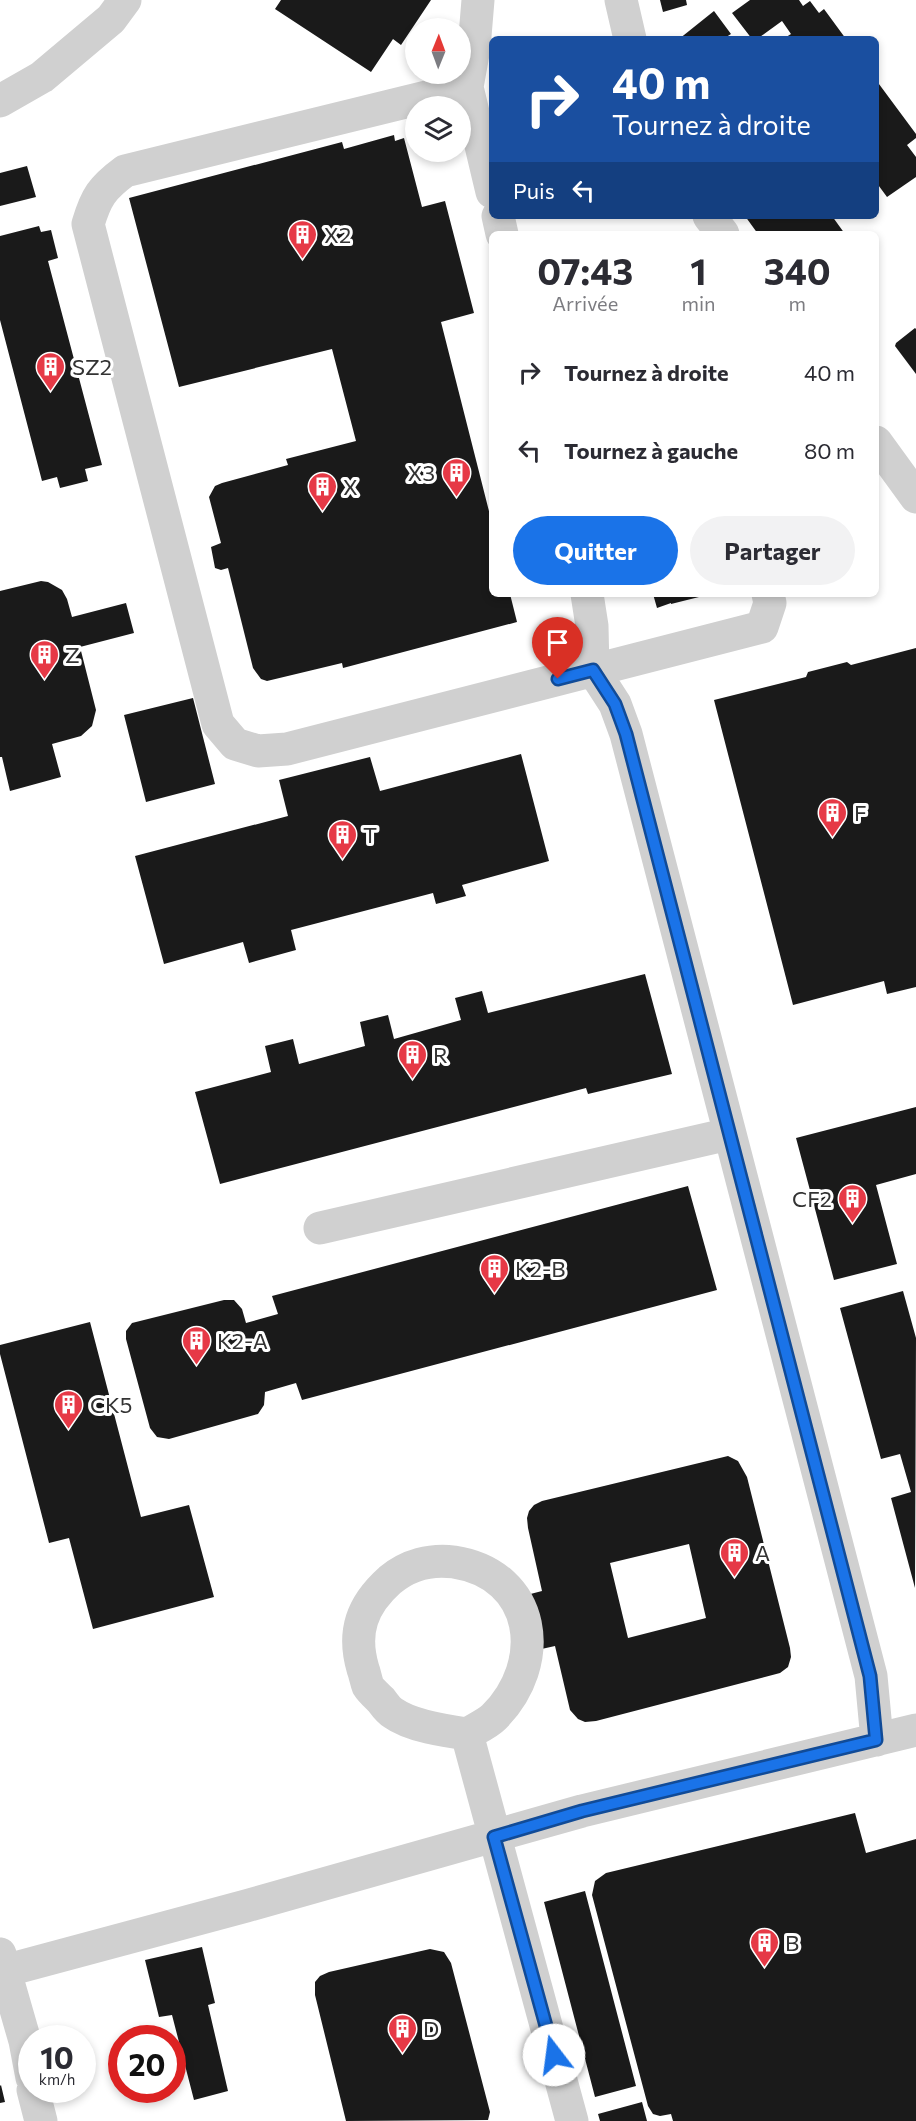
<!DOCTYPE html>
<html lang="fr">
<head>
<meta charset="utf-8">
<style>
	body { margin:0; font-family:Commissioner,sans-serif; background:#f2f2f3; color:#2b2b33; height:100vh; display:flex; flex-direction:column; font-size:22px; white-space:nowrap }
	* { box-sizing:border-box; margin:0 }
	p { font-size:20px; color:#7c7c81 }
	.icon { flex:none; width:33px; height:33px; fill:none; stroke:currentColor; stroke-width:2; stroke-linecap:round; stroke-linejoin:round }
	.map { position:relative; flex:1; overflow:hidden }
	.panel { position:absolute; left:489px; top:231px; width:390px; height:366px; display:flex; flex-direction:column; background:#fff; border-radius:9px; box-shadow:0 3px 9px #0003 }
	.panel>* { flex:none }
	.top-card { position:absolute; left:489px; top:36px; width:390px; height:183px; border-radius:9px; box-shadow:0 3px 9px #0003; background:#1a4fa0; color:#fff; overflow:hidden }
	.needle { width:39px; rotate:1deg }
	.controls { position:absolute; left:405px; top:18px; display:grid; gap:12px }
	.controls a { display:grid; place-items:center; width:66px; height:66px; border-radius:50%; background:#fff; box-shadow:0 3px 9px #0003; font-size:30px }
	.speed { position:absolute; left:18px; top:2025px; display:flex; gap:12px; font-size:30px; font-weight:700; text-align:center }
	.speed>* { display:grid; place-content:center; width:78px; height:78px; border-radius:50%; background:#fff; box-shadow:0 3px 9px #0003; line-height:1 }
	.speed small { font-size:15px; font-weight:400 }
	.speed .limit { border:9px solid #d22; background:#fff; color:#111 }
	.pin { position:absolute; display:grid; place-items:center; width:51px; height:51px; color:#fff; margin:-62px -26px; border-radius:50% 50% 50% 0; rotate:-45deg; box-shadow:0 0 6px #0007 }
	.pin .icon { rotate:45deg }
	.me { position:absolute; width:66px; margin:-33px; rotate:345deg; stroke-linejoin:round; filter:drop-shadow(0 0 4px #0008) }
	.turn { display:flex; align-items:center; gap:21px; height:126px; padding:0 24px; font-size:27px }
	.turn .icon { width:78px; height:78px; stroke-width:2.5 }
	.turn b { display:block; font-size:42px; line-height:51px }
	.then { display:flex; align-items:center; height:57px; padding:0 24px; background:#0003; gap:12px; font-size:22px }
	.eta { display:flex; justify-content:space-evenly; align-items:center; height:102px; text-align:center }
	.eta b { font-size:36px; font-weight:700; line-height:42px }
	.action { display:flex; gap:12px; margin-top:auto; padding:12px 24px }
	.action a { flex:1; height:69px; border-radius:36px; background:#1a73e8; color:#fff; font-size:24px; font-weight:700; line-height:69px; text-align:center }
	.action a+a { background:#f2f2f3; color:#2b2b33 }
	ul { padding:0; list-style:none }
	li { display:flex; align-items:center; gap:18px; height:78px; padding:0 24px }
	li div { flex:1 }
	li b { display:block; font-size:22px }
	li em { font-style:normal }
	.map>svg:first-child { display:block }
	.building { fill:#1a1a1a; fill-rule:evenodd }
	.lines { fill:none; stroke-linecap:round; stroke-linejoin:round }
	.minor { stroke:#d0d0d0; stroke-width:33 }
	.route-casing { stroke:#114b97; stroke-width:15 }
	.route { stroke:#1a73e8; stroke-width:10 }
	.labels { text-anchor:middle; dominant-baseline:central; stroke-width:6; stroke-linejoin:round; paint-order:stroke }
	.poi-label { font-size:22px; fill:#333; stroke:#fff; text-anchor:start }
</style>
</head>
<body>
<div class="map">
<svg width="916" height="2121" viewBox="0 0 916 2121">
	<rect width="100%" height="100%" fill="#fff"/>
	<path class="building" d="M281 0H431L401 45 393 39 371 72 275 9Z
		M660 0H686L687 5 663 12Z
		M750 0H799L803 6 810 1 819 13 824 9 846 39H783L791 34 782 21 757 39H752L732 13Z
		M714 11 731 34 723 39H679Z
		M876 80 916 134V138L907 145 916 157V177L887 197 876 182Z
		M394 135 395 141 404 138 422 207 445 201 474 313 441 322 492 523V594H510L517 622 343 668 342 663 267 681 261 679 253 668 228 568 221 570 215 568 211 547 221 543 209 497 215 486 222 483 288 465 286 459 356 441 332 349 179 387 129 198 342 142 344 149Z
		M27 166 36 197 0 206V173Z
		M745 216H832L845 234H758Z
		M39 226 41 232 51 230 58 258 48 261 102 465 85 469 88 481 60 488 57 477 42 481 0 320V236Z
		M915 328 916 329V374L895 346 896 343Z
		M41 581 48 582 62 590 67 599 72 617 126 603 134 633 80 647 96 710 92 726 81 736 52 744 61 777 10 791 2 757H0V591Z
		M653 594H707V595L671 604V603L657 608Z
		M916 648V987L887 994 884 981 793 1005 714 700 806 677 808 672 847 662 851 665Z
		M193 698 215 784 146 802 124 715Z
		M521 754 549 861 462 885 466 896 436 904 433 893 291 930 296 950 249 963 243 942 164 964 135 856 288 816 279 780 370 757 380 791Z
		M645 974 672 1074 588 1094 586 1088 220 1184 195 1092 271 1072 265 1046 293 1039 299 1064 365 1046 360 1022 388 1015 394 1039 461 1020 455 998 482 991 488 1013Z
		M916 1107V1174L876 1185 897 1264 834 1280 796 1138Z
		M688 1186 717 1290 302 1400 296 1383 265 1392 264 1405 258 1414 169 1439 157 1437 150 1428 126 1339V1331L132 1323 224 1300H234L242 1309 246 1323 278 1314 272 1296Z
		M903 1291 916 1338 915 1588 891 1498 911 1492 900 1454 881 1459 840 1308Z
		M90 1322 141 1517 189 1505 214 1597 93 1629 69 1538 49 1543 0 1354V1345Z
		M728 1456 738 1461 747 1477 790 1648 791 1657 788 1667 780 1673 596 1721 585 1722 578 1719 570 1710 555 1646 528 1652 515 1598 542 1591 528 1528 527 1518 529 1511 534 1505 542 1501ZM689 1544 706 1618 628 1638 610 1563Z
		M855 1813 866 1853 916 1839V2121H673L671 2114 660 2116 653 2114 648 2106 592 1895 595 1881 606 1873Z
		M585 1891 636 2086 595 2097 544 1902Z
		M202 1947 215 2003 208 2005 228 2091 194 2100 172 2015 159 2017 145 1960Z
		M430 1949 444 1952 451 1963 490 2112 488 2120 346 2121 315 1995V1982L320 1976 329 1972Z
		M1 2085 5 2102 0 2103V2086Z
		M642 2102 647 2121H600L598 2114Z"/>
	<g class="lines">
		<path class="minor" d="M478 0 474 48 467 87 492 192
			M621 0 630 39
			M467 87 125 171C102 188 96 197 88 224L218 724 235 744 258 751 287 749 762 627 770 603 768 594
			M0 101 42 77 111 19 125 0
			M498 216 502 234
			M709 216 723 234
			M876 442 916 497
			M587 594 592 626 593 670 615 704 626 734 871 1676 877 1740
			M320 1228 729 1134
			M467 1734C475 1729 487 1724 494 1717 548 1663 537 1575 454 1562 431 1559 408 1565 390 1580 362 1605 352 1632 363 1669 365 1674 366 1681 368 1686 371 1691 377 1696 381 1700 384 1704 388 1710 393 1713 411 1726 445 1731 467 1734L572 2121
			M0 1954 25 2041 32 2078
			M0 1972 246 1906 582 1811 916 1730
			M33 2090 41 2121"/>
	</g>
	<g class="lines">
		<defs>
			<path id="route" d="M554 2055 494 1837 582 1811 876 1740 870 1676 626 734 615 704 593 670 558 679"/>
		</defs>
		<use href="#route" class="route-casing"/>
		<use href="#route" class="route"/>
	</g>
	<defs>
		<symbol id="building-pin" viewBox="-11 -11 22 30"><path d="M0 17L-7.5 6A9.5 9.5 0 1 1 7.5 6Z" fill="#e63946" stroke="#fff"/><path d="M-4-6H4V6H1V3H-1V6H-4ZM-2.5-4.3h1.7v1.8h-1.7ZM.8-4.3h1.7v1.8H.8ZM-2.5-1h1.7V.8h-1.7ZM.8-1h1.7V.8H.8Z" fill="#fff"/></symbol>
	</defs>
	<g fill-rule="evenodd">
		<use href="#building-pin" x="286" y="218" width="33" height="45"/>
		<use href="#building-pin" x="34" y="350" width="33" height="45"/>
		<use href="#building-pin" x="440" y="456" width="33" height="45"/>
		<use href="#building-pin" x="306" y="470" width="33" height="45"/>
		<use href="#building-pin" x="28" y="638" width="33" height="45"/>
		<use href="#building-pin" x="816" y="796" width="33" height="45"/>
		<use href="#building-pin" x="326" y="818" width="33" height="45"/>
		<use href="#building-pin" x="396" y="1038" width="33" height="45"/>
		<use href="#building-pin" x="836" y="1182" width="33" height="45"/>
		<use href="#building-pin" x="478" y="1252" width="33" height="45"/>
		<use href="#building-pin" x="180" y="1324" width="33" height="45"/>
		<use href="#building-pin" x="52" y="1388" width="33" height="45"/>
		<use href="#building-pin" x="718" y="1536" width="33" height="45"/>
		<use href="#building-pin" x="748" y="1926" width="33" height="45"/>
		<use href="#building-pin" x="386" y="2012" width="33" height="45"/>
	</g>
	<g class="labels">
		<g class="poi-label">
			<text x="324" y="234">X2</text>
			<text x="72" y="366">SZ2</text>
			<text x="435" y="472" text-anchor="end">X3</text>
			<text x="343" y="486">X</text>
			<text x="65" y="654">Z</text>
			<text x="854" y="812">F</text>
			<text x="363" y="834">T</text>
			<text x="433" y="1054">R</text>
			<text x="832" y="1198" text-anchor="end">CF2</text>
			<text x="515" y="1268">K2-B</text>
			<text x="217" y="1340">K2-A</text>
			<text x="90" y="1404">CK5</text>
			<text x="755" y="1552">A</text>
			<text x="785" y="1942">B</text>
			<text x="423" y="2028">D</text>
		</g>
	</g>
</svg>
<div class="controls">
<a><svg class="needle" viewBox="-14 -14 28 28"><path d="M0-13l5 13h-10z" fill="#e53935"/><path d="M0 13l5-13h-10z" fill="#7c7c81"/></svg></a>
<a><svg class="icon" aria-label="layers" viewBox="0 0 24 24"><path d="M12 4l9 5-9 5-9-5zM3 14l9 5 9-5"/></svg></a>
</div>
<div class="speed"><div>10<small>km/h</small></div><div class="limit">20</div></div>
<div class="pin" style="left:558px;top:679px;background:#d93025"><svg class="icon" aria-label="arrive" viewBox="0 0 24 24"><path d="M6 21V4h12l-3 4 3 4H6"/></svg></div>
<svg class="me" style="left:554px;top:2055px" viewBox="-20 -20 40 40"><circle r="19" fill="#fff"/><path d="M0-13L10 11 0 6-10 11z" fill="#1a73e8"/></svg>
<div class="top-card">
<div class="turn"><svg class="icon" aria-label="right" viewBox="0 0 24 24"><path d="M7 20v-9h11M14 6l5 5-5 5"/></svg><div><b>40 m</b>Tournez à droite</div></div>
<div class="then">Puis<svg class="icon" aria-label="left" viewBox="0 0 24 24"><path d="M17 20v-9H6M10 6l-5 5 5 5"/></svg></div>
</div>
<section class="panel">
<div class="eta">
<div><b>07:43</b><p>Arrivée</p></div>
<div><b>1</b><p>min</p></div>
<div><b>340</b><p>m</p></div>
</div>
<ul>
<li><svg class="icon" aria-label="right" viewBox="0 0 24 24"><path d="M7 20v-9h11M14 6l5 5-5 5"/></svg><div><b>Tournez à droite</b></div><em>40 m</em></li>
<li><svg class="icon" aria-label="left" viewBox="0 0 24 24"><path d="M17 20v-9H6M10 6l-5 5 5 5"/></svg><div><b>Tournez à gauche</b></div><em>80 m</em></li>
</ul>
<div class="action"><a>Quitter</a><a>Partager</a></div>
</section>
</div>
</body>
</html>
